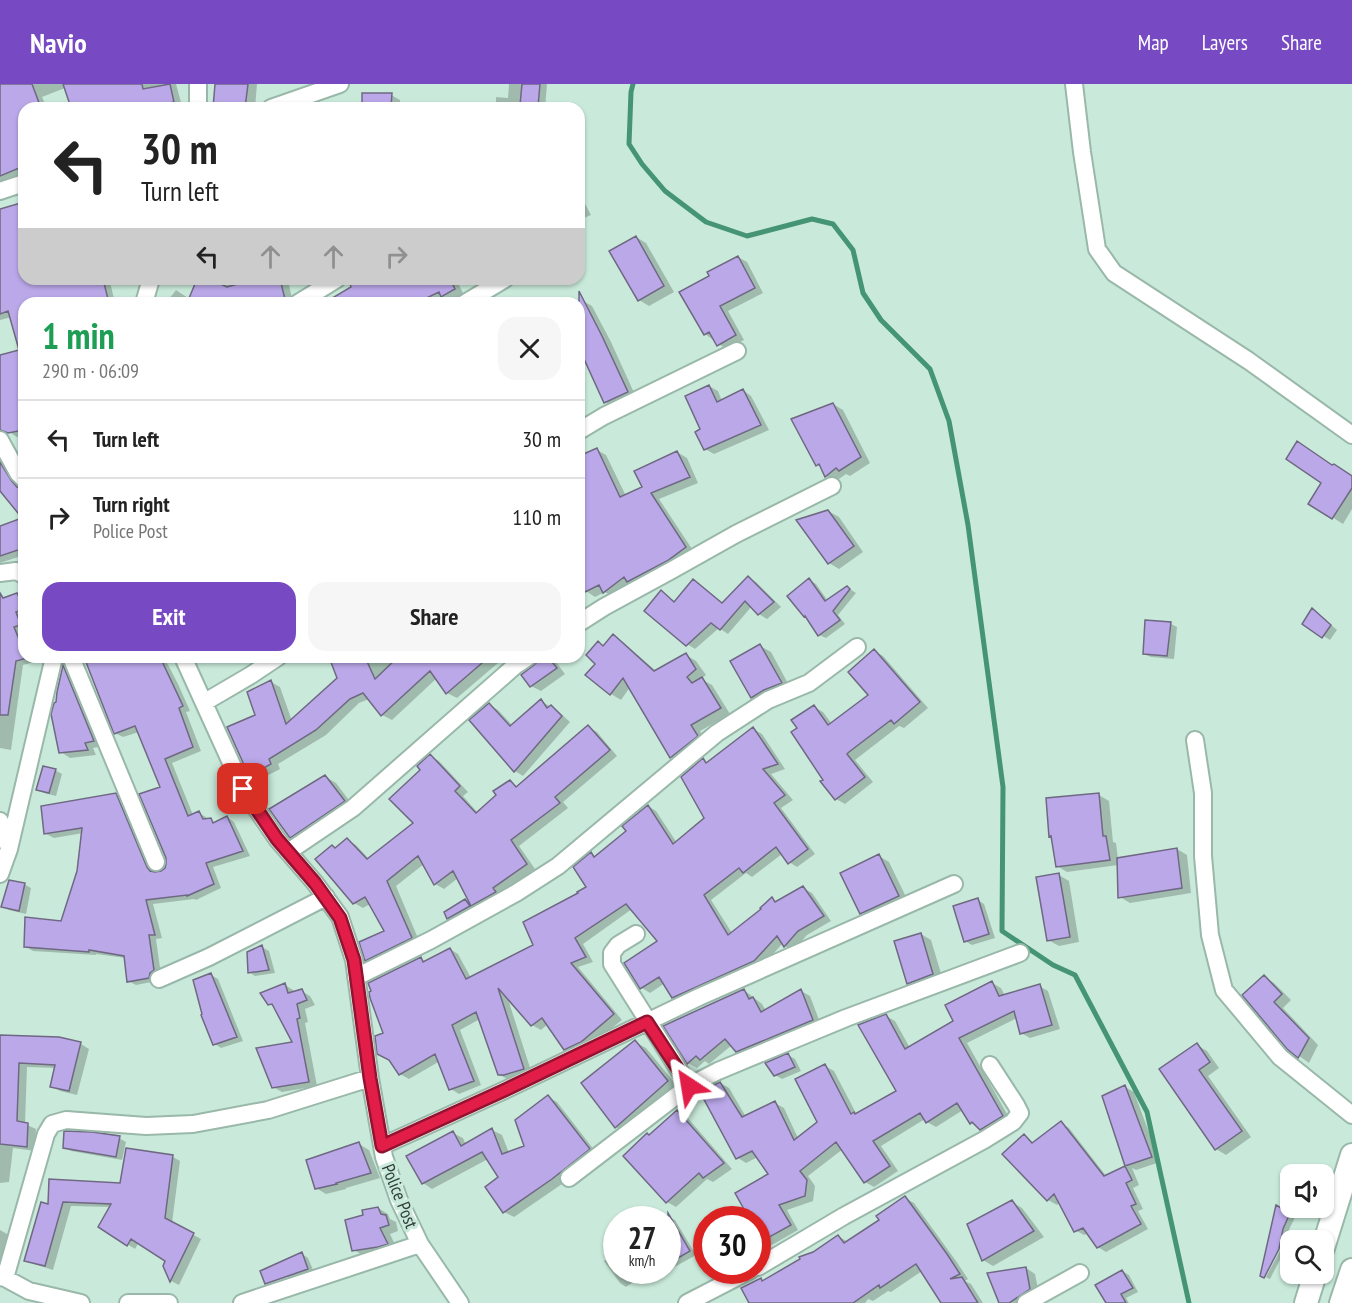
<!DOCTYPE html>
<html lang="en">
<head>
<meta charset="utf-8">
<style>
	body { margin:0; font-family:"PT Sans Narrow",sans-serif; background:#f6f6f6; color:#222; height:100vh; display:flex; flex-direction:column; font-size:22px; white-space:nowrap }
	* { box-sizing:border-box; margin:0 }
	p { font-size:20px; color:#767676 }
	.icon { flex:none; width:33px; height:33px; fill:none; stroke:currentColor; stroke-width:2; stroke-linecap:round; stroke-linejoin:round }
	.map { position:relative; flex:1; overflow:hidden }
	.side { position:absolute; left:18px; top:213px; width:567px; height:366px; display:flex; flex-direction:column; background:#fff; border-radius:18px; box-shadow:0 2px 4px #0004 }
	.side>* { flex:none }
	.banner { position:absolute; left:18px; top:18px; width:567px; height:183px; border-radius:18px; box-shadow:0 2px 4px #0004; background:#fff; color:#222; overflow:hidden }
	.fabs { position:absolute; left:1280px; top:1080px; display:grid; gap:12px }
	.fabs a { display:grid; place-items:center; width:54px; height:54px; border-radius:12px; background:#fff; box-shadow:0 2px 4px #0004; font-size:30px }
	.speed { position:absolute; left:603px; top:1122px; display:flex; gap:12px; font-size:30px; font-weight:700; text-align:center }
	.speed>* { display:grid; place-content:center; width:78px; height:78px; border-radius:50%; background:#fff; box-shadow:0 2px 4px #0004; line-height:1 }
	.speed small { font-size:15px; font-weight:400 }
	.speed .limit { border:9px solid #d22; background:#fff; color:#111 }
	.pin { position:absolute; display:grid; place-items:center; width:51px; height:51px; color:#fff; margin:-26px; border-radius:12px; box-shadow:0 3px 9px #0006 }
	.me { position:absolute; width:66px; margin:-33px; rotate:327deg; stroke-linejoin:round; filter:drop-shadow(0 0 4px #0008) }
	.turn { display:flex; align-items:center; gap:21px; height:126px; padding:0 24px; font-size:27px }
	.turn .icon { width:78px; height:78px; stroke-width:2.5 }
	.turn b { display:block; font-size:42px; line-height:51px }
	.lanes { display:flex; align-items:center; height:57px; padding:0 24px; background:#0003; justify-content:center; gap:30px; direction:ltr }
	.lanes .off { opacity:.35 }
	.round { display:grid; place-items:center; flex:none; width:63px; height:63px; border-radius:18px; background:#f6f6f6 }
	.overview { display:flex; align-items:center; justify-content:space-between; height:102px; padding:0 24px }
	h1 { font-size:36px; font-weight:800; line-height:45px; color:#1e9e55 }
	.button { display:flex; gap:12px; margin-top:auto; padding:12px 24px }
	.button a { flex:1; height:69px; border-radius:18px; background:#7749c2; color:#fff; font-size:24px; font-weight:800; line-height:69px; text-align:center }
	.button a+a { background:#f6f6f6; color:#222 }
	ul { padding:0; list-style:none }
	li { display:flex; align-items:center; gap:18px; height:78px; padding:0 24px; border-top:2px solid #e0e0e0 }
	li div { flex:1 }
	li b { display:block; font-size:22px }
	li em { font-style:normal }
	header { display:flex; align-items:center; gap:36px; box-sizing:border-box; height:84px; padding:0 30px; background:#7749c2; color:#fff }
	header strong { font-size:28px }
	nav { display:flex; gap:33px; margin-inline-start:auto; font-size:21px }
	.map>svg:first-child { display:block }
	.shadow { fill:#0003; fill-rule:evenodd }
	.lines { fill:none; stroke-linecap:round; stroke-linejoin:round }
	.stream { stroke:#459575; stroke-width:5 }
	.building { fill:#baa8e9; stroke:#6f6882; stroke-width:1.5 }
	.minor-casing { stroke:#99b8a9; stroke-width:20 }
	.secondary-casing { stroke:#99b8a9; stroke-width:26 }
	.minor { stroke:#fff; stroke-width:16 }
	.secondary { stroke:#fff; stroke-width:22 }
	.route-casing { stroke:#92132f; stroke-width:15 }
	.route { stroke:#e11d48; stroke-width:10 }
	.labels { text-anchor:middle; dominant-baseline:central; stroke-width:6; stroke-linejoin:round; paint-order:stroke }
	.street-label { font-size:18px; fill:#2f3c36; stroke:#c9eada }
</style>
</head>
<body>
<header>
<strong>Navio</strong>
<nav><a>Map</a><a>Layers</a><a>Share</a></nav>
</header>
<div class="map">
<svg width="1352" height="1219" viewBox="0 0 1352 1219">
	<rect width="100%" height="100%" fill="#c9eada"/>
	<path class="shadow" d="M0 0H176L182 22 173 24H72L65 4 42 13 47 24H24V92L21 90 0 99Z
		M217 0H257L255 24H215Z
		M509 0H547L545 24H496V13L508 14Z
		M391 11 400 16V24H363Z
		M579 112 582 114 591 131 579 136Z
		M24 120V195H122L110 198 115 219H24V351L17 353 9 348 0 314V273L21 267 12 233 0 236V127Z
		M636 153 646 159 674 208 649 222 639 216Z
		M738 173 747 178 763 209 728 227 744 256 726 265 705 250 711 192Z
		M195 195H286L288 196 293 219H200Z
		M351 195H456L464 211 451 217 446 214 435 219H327L353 203Z
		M176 206 185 212 195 219H166Z
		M583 217 592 222 611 258 636 313 614 323 605 318 579 263 578 219Z
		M709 302 718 307 722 317 743 306 751 312 769 346 714 370 705 365 702 346Z
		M579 318 587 336 579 340Z
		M833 320 843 326 870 379 850 392 846 390 836 397 826 392 822 383 817 381Z
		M597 366 606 371 626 412 644 404 677 368 687 374 698 399 659 415 694 468 613 513 605 508 595 513 586 507 579 495V373Z
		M0 369 17 400 24 407V434L0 405Z
		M1333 383 1352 393V425L1343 440 1310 419Z
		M828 427 839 433 863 468 839 485 829 479Z
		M24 435V471L0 479V444Z
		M748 494 756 498 781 523 767 535 759 530 752 522 728 550 719 544 695 565 687 560 661 508 676 518 694 497 702 502 723 520Z
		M809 496 816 500 828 517 847 503 856 509 838 531 845 540 826 554 819 551Z
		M17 510 24 514V532L22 533 24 536V546L21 547 24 554V573H32L34 578 23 581 11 666 0 664V517Z
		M1313 526 1319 530 1337 546 1330 556 1304 540Z
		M1146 538 1171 540 1177 543 1174 575 1151 573 1144 570Z
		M613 552 623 558 656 587 686 571 696 577 706 591 701 595 712 601 730 630 700 647 707 658 682 679 671 673 630 603 621 616 611 610 587 591 596 580 598 559 604 562Z
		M760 562 771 568 791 605 763 619 752 613 732 578Z
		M874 567 883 572 928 624 904 644 899 642 855 676 873 698 845 720 836 715 822 698 825 696 799 645 814 623 823 628 832 640 871 611Z
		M85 573H164L178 600 190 627 186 628 201 667 172 679 193 731 198 729 206 733 208 736H210L216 739 227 733 234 738 250 772 213 783 221 804 196 816 194 815 153 820 162 854 156 855 161 891 157 897 136 901 128 897 126 874 96 870V871L33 867 25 862 62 838 78 787 83 749 54 754 46 750 116 711 124 715 154 789 155 790 165 786 168 780 162 703 139 648 123 653 115 649Z
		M246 573H259L253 577Z
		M330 573H505L457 614 447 609 437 594 392 636 382 631 369 615 359 619 326 651 278 680 280 685 259 696 250 691 256 632 271 598 280 603 292 637 339 594Z
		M540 573H549L556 578 565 590 541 607 531 602Z
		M64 583 73 588 103 662 93 664 96 671 70 674 61 668 57 619 58 608Z
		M541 617 559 628 570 638 523 692 515 687 489 621 498 626 513 642Z
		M588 643 597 648 617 672 563 718 568 724 519 762 535 785 501 809 481 826 472 821 475 826 455 838 449 834 465 816 472 820 458 794 444 805 435 800 424 780 396 802 420 859 375 881 366 876 386 848 370 820 363 824 354 819 336 765 347 756 356 761 369 775 416 739 422 686 430 672 439 677 468 708 463 712 478 729 510 698 518 703Z
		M753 645 762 650 785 685 771 690 793 716 781 724 815 770 797 783 789 778 782 770 752 793 746 789 711 816 732 849 763 825 772 815 777 818 803 804 812 809 831 837 807 851 793 867 785 862 783 859 763 881 682 918 673 913 665 899 650 909 642 904 626 880 659 858 632 825 583 860 593 878 578 883 622 936 593 959 573 970 565 965 548 940 541 946 532 941 507 912 532 990 509 996 500 991 480 935 460 946 481 1001 459 1010 451 1005 440 977 409 995 400 990 385 950 421 875 427 878 450 865 458 870 471 894 535 862 588 804 591 770 597 774 628 747 648 722 656 727 677 759 706 734 703 676 709 679Z
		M55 686 62 690 56 712 44 709 37 705Z
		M326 693 336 699 354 723 301 759 291 753Z
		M1099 711 1109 717 1113 758 1116 759 1118 775 1177 765 1187 771 1191 809 1130 819 1120 813 1118 781 1067 788 1057 782Z
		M879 772 889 778 908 817 872 835 862 829Z
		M1059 791 1069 797 1079 858 1059 862 1048 856Z
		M24 800 31 804 26 830 9 826 3 823Z
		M978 816 984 820 995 854 972 861 965 857Z
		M921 850 931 856 943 896 918 905 908 899Z
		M262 863 269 867 275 889 255 892 249 888Z
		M211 891 218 895 243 957 221 964 215 960Z
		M1264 893 1274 899 1291 916 1283 924 1318 961 1309 979 1288 964Z
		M992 899 1001 904 1005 912 1039 902 1048 907 1060 945 1030 954 1021 949 1017 934 967 959 1011 1037 990 1050 971 1039 963 1026 936 1043 927 1038 925 1035 881 1062 898 1087 874 1103 865 1098 843 1065 808 1092 815 1102 813 1117 787 1126 798 1146 772 1161 763 1155 758 1146V1136L770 1091 758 1073 746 1079 738 1074 720 999 729 1004 746 1033 775 1019 784 1024 798 1054 819 1038 825 982 834 987 857 1031 898 1007 886 932 895 937 910 964 955 938Z
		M285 901 293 906 294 909 301 907 310 912 315 921 305 925 308 938 305 939 317 1002 282 1008 273 1003 294 959 275 923 269 920Z
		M744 906 762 920 766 927 801 907 810 912 821 941 746 972 737 967 732 961 709 980 705 977 697 984 688 979 666 942Z
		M0 952 58 954 81 960 89 965 77 1011 60 1007 52 1002 56 984 27 983 25 1040 36 1045 35 1067 13 1064 9 1098 0 1099Z
		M635 958 646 964 678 1003 626 1049 616 1043Z
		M1197 961 1207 967 1219 984 1208 992 1251 1053 1226 1071 1216 1065 1161 986Z
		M788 971 795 975 801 987 782 995 775 991Z
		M1125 1003 1134 1008 1160 1078 1136 1086 1132 1084 1139 1101 1133 1104 1143 1125 1138 1127 1148 1145 1106 1168 1098 1163 1087 1150 1084 1151 1075 1146 1060 1118 1057 1121 1048 1116 1004 1070 1024 1052 1034 1059 1061 1039 1069 1044 1107 1093 1127 1083 1104 1012Z
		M548 1013 557 1018 598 1071 562 1100 514 1133 504 1128 500 1094 488 1075 432 1105 423 1099 453 1049 463 1054 466 1061 492 1046 502 1051 509 1069 526 1063Z
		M677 1028 687 1033 732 1085 713 1098 707 1095 676 1123 667 1118 650 1053Z
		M119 1054 126 1058 122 1076 71 1067 64 1063Z
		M359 1060 369 1066 380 1094 346 1104V1105L326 1110 316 1104Z
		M173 1073 180 1077 172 1139 201 1155 179 1201 171 1197 164 1182 167 1176 139 1158 135 1165 100 1143 111 1123 71 1122 53 1186 34 1180 26 1176 49 1122 50 1096 121 1101Z
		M905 1114 914 1119 956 1177 968 1195 965 1197 971 1200 983 1219H943L922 1187 891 1208 888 1207 873 1217 868 1215 865 1219H751L761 1196 763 1198 813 1169 838 1152 848 1158 881 1136Z
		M1012 1118 1022 1124 1044 1153 993 1182 983 1176Z
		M1277 1123 1295 1133 1288 1148 1284 1168 1270 1195 1261 1191ZM1281 1158 1284 1159 1266 1193V1186Z
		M378 1124 388 1130 390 1135 396 1138 398 1147 390 1150 397 1165 364 1172 354 1166 365 1132Z
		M669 1133 675 1136 696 1171 671 1185 668 1182V1136H664Z
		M0 1146 7 1150 9 1182H0Z
		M616 1169V1186H651L626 1203 620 1199 604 1177Z
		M302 1170 308 1174 314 1188 293 1196 287 1193 289 1176Z
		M1026 1184 1035 1190 1039 1210 1027 1219H1000Z
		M1122 1187 1129 1191 1138 1208 1126 1214 1129 1219H1107Z"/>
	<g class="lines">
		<path class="stream" d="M633 0 631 8 629 60 642 80 665 107 706 138 747 152 812 135 833 140 853 166 863 209 881 236 930 285 949 337 968 441 1003 703 1002 847 1053 881 1075 891 1147 1028 1189 1219"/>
	</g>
	<path class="building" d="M0 0H32L41 24H24V82L0 92Z
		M63 0H142L143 5 170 0 174 18 148 24H71Z
		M215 0H248L245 24H213Z
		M522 0H540L538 23 520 21Z
		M362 9H392L391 24H362Z
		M24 118V195H103L109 219H24V346L8 349 0 346V271L19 266 8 227 0 230V125Z
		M636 152 664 202 638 217 609 167Z
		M738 172 755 204 720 222 736 251 717 262 709 248 704 251 679 208 709 192 707 188Z
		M197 195H209L227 203 256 195H280L286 219H187Z
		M361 195H466L453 201 455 205 441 213 439 208 416 219H324L351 203 350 200Z
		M579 207 602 252 628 308 604 319 579 264Z
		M709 301 717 318 743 305 761 341 704 366 695 348 700 345 685 312Z
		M833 319 861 373 839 387 836 384 825 393 819 380 816 382 791 335Z
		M1297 357 1332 381 1334 380 1352 392V404L1332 435 1308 420 1321 399 1286 375Z
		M597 364 620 413 642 403 634 387 677 367 690 393 651 409 686 463 667 477 627 498 624 493 603 509 599 501 585 508 579 498V372Z
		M0 378 11 396 17 403 24 405V464L0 472V442L22 434 0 407Z
		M828 426 854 462 828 480 796 436Z
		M748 492 774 518 758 531 745 517 720 546 711 539 686 562 644 527 661 506 674 518 693 495 722 519Z
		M809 494 825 517 847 502 850 505 833 527 840 536 818 552 805 532 804 533 787 512Z
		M0 509 3 514 17 509 24 524V526L16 528 21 541 14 543 24 567V573L27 574 16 577 8 631H0Z
		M1312 524 1331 541 1322 554 1302 540Z
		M1145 536 1171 538 1167 572 1143 570Z
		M613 550 654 587 686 569 696 585 687 593 692 599 702 593 721 624 691 641 698 652 670 674 623 594 610 611 585 591 595 580 586 571 598 557 603 562Z
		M760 560 782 599 764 606 751 614 730 577Z
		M874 565 920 618 894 640 891 636 849 668 847 670 865 693 835 716 820 697 823 696 791 648 797 644 791 636 814 621 828 641 868 611 848 588Z
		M84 573H160L183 622 179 624 193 663 165 675 188 732 199 727 203 735 211 734 213 739 227 732 243 767 206 779 214 800 187 812V811L146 816 155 851H149L154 886 150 889 149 894 127 898 124 872 89 866V868L24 863 25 833 61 837 77 787 82 744 44 750 41 722 116 709 147 783 150 787 155 788 161 787 165 784 166 780V774L139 710 160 703 135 642 114 650Z
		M329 573H365L375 595 398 573H489L446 610 430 587 381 632 363 609 350 615 316 646 269 675 271 680 249 692 227 643 255 631 247 608 271 596 286 640 337 594Z
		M538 573H548L557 584 530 603 521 591 534 581 537 578Z
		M63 581 94 657 85 659 88 666 59 669 51 630 54 619 56 618 57 608Z
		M541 615 547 624 551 621 562 632 514 688 469 636 489 619 510 642Z
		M588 641 610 666 555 713 560 719 511 756 527 780 493 804 496 808 471 822 453 787 434 801 418 772 387 797 412 854 365 877 359 858 384 847 365 813 353 820 315 775 332 761 335 764 347 754 367 775 413 739 389 715 420 686 417 682 430 670 460 702 455 707 476 729 496 711 493 707 510 696 516 703Z
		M753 643 778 680 763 685 785 711 774 719 808 765 788 780 776 763 743 789 739 784 704 811 728 851 761 825 760 824 772 813 775 818 803 802 824 832 798 847 784 863 777 852 754 877 672 914 659 893 640 905 624 879 657 857 626 820 575 854 586 873 571 879 614 930 581 958 564 966 542 934 531 942 498 904 524 985 504 991H498L476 928 452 941 474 997 449 1006 435 970 399 991 389 976 377 970 375 952 383 949 370 914 369 908 371 907 368 899 421 873 423 878 450 864 466 895 533 861 523 838 578 809 577 808 586 803 573 783 591 768 594 773 626 747 622 742 648 721 673 760 704 734 681 693 703 674 706 679Z
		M43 682 56 685 49 709 36 706Z
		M325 691 345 717 290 754 269 725Z
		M1099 709 1103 752H1106L1110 776 1056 783 1051 752 1049 753 1046 714Z
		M1177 764 1182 804 1118 814 1117 774Z
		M879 770 899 812 860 830 840 789Z
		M1059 789 1070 853 1047 857 1036 793Z
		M9 796 25 799 19 827 1 823Z
		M978 814 989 850 964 858 953 822Z
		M465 815 470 822 447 835 444 828Z
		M921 849 933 890 907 900 894 857Z
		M262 861 269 886 248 889 247 868Z
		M211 889 237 953 213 961 201 931 202 930 193 896Z
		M1264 891 1282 910 1274 918 1309 954 1298 974 1287 965 1242 911Z
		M992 897 999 912 1040 900 1052 941 1020 950 1014 927 959 954 1003 1032 980 1046 972 1038 970 1040 957 1019 926 1039 920 1029 873 1057 890 1082 864 1099 836 1058 800 1087 807 1096 805 1112 779 1121 791 1141 762 1157 758 1149V1136H750L735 1109 768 1090 752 1067 736 1075 700 1008 720 998 742 1033 775 1017 794 1056 817 1038 795 995 825 980 851 1030 854 1028 855 1030 896 1007 858 941 886 930 905 965 953 937 945 921Z
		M285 899 288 909 302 905 307 916 297 920 300 934 297 935 309 998 272 1004 256 964 292 958 272 920 268 921 260 909Z
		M744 905 749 915 753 913 761 928 801 905 813 936 736 968 725 955 700 976 696 972 687 980 663 942Z
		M0 951 59 953 81 958 69 1007 50 1003 55 981 19 979 17 1037 28 1039 27 1063 0 1060Z
		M635 956 668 997 615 1044 581 999Z
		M1197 959 1210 978 1199 986 1242 1047 1215 1066 1159 985Z
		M788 969 795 983 774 992 765 979Z
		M1125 1001 1152 1073 1125 1082 1102 1012Z
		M548 1011 590 1065 552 1095 503 1129 485 1103 498 1093 482 1068 422 1100 406 1072 453 1047 461 1062 492 1044 502 1070 524 1062 515 1036Z
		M677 1026 724 1079 703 1094 699 1089 666 1119 623 1072 647 1049 649 1051Z
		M1061 1037 1104 1092 1125 1082 1132 1096 1126 1099 1136 1120 1131 1122 1141 1140 1097 1164 1083 1144 1074 1148 1054 1110 1047 1117 1002 1070 1024 1050 1032 1059Z
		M64 1047 92 1048 120 1052 116 1073 63 1064Z
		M359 1058 371 1089 336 1099 337 1100 315 1105 306 1076Z
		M126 1064 173 1071 165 1134 194 1149 170 1198 163 1182 165 1177 131 1155 127 1162 98 1143 111 1120 63 1118 45 1182 24 1177 41 1118 48 1120 49 1095 120 1099Z
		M905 1112 947 1170 960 1190 950 1195 962 1193 978 1219H941L916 1180 880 1204 879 1201 853 1219H749L741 1204 761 1194 762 1197 800 1175 799 1173 813 1168 838 1151 844 1159 879 1136 876 1132Z
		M1012 1116 1034 1147 982 1177 967 1140Z
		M1276 1121 1290 1129 1283 1145 1279 1165 1264 1194 1260 1192Z
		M378 1123 381 1130 386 1131 389 1141 380 1144 388 1160 378 1163 352 1167 345 1136 363 1131 362 1126Z
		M668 1129 690 1167 668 1180Z
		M302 1168 308 1185 265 1200 260 1187Z
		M1026 1183 1030 1205 1009 1219H999L987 1189Z
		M1122 1186 1133 1204 1121 1210 1126 1219H1106L1095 1201Z"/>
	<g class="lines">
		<defs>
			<path id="minor" d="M198 0V24
				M1074 0 1082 68 1097 165 1114 189 1249 277 1352 351
				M271 24 340 0
				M0 107 24 99
				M144 219 151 195
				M298 219 337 195
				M465 219 505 195
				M579 347 604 332 737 267
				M0 356 18 389 24 395
				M0 489 16 487 24 491
				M579 539 604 523 672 486 736 450 832 402
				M71 573 156 778
				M183 573 243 705 277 755 315 799 340 833 354 876 370 994 384 1073 399 1116 420 1160 460 1219
				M205 618 251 591 278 573
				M1195 656 1203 709V772L1210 851 1224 906 1280 973 1352 1031
				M0 737 9 764
				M288 768 353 724 516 581 528 573
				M0 790 9 765 54 573
				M636 850 618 861 612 869V880L689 1002
				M356 893 431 856 516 809 558 782 717 649 768 616 809 599 857 563
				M159 895 209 873 326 813
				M382 1062 505 1006 699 913 954 800
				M569 1094 689 1002 718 987 846 934 1020 869
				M758 1183 844 1132 984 1056 1013 1038 1020 1029 1016 1021 990 981
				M0 1193 5 1194 29 1207 81 1219
				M5 1194 46 1050 52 1040 66 1036 146 1042 193 1040 268 1026 370 994
				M128 1219H169
				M242 1219 420 1160
				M687 1219 751 1186
				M1026 1219 1080 1189"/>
			<path id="secondary" d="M1323 1164 1352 1071
				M1306 1219 1315 1190
				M1341 1219 1352 1186"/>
		</defs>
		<use href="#minor" class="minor-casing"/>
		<use href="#secondary" class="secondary-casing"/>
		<use href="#minor" class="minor"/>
		<use href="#secondary" class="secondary"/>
	</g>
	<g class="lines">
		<defs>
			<path id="route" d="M243 705 277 755 315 799 340 834 354 876 370 994 382 1062 505 1006 647 938 689 1002"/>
		</defs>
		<use href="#route" class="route-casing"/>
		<use href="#route" class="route"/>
	</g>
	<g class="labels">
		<g class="street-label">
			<text transform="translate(400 1112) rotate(68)">Police Post</text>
		</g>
	</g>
</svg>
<div class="fabs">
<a><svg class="icon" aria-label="sound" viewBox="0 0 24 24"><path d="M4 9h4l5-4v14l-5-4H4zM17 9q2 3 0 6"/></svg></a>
<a><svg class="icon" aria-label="search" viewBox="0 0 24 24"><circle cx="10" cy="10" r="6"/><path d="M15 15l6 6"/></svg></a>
</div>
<div class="speed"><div>27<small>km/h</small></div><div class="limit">30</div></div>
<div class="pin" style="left:243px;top:705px;background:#d93025"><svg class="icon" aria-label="arrive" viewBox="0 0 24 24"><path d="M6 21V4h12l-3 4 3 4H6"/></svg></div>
<svg class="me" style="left:689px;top:1002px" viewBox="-20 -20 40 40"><path d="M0-17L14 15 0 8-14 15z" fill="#e11d48" stroke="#fff" stroke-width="4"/></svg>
<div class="banner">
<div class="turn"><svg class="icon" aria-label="left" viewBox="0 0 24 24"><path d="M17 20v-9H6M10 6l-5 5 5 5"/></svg><div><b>30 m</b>Turn left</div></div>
<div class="lanes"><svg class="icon" aria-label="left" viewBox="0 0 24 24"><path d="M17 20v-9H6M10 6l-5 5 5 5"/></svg><svg class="icon off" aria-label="ahead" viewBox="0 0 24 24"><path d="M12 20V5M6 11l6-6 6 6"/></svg><svg class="icon off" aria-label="ahead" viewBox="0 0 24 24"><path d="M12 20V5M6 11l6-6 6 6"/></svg><svg class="icon off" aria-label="right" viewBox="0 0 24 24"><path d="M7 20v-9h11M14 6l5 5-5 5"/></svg></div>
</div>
<section class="side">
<div class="overview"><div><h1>1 min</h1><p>290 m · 06:09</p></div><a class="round"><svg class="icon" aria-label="close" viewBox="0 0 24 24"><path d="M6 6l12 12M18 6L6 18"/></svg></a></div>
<ul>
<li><svg class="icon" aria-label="left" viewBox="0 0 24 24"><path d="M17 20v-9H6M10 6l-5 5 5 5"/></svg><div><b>Turn left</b></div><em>30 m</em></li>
<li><svg class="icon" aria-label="right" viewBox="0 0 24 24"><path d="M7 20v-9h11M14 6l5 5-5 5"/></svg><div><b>Turn right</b><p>Police Post</p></div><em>110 m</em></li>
</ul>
<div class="button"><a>Exit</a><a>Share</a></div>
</section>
</div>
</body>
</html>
